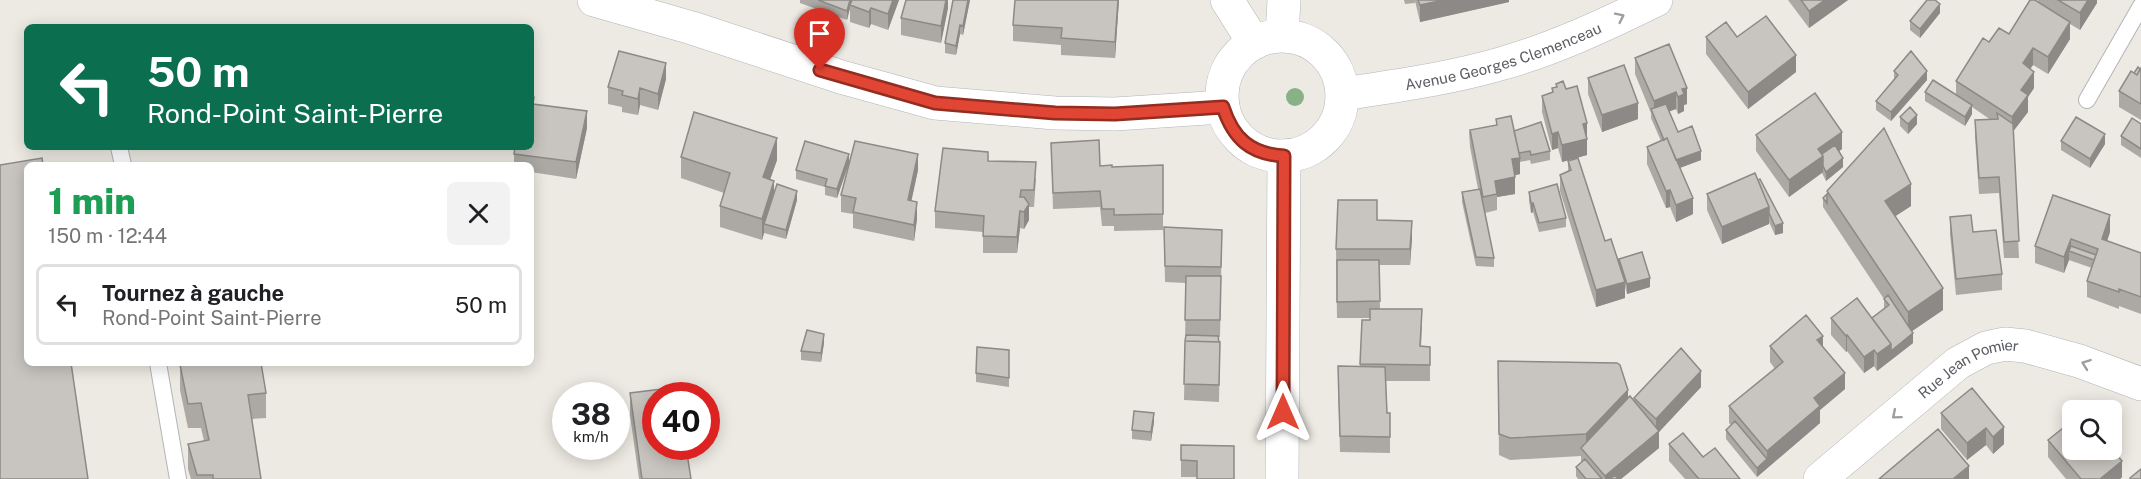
<!DOCTYPE html>
<html lang="fr">
<head>
<meta charset="utf-8">
<style>
	body { margin:0; font-family:"Public Sans",sans-serif; background:#f2f2f2; color:#202124; height:100vh; display:flex; flex-direction:column; font-size:22px; white-space:nowrap }
	* { box-sizing:border-box; margin:0 }
	p { font-size:20px; color:#757577 }
	.icon { flex:none; width:33px; height:33px; fill:none; stroke:currentColor; stroke-width:2; stroke-linecap:round; stroke-linejoin:round }
	.map { position:relative; flex:1; overflow:hidden }
	.drawer { position:absolute; left:24px; top:162px; width:510px; height:204px; display:flex; flex-direction:column; background:#fff; border-radius:9px; box-shadow:0 3px 15px #0003 }
	.drawer>* { flex:none }
	.banner { position:absolute; left:24px; top:24px; width:510px; height:126px; border-radius:9px; box-shadow:0 3px 15px #0003; background:#0b6e4f; color:#fff; overflow:hidden }
	.buttons { position:absolute; left:2062px; top:400px; display:grid; gap:12px }
	.buttons a { display:grid; place-items:center; width:60px; height:60px; border-radius:9px; background:#fff; box-shadow:0 3px 15px #0003; font-size:30px }
	.speed { position:absolute; left:552px; top:382px; display:flex; gap:12px; font-size:30px; font-weight:700; text-align:center }
	.speed>* { display:grid; place-content:center; width:78px; height:78px; border-radius:50%; background:#fff; box-shadow:0 3px 15px #0003; line-height:1 }
	.speed small { font-size:15px; font-weight:400 }
	.speed .limit { border:9px solid #d22; background:#fff; color:#111 }
	.pin { position:absolute; display:grid; place-items:center; width:51px; height:51px; color:#fff; margin:-62px -26px; border-radius:50% 50% 50% 0; rotate:-45deg; box-shadow:0 0 6px #0007 }
	.pin .icon { rotate:45deg }
	.me { position:absolute; width:66px; margin:-33px; rotate:0deg; stroke-linejoin:round; filter:drop-shadow(0 0 4px #0008) }
	.turn { display:flex; align-items:center; gap:21px; height:126px; padding:0 24px; font-size:27px }
	.turn .icon { width:78px; height:78px; stroke-width:2.5 }
	.turn b { display:block; font-size:42px; line-height:51px }
	.round { display:grid; place-items:center; flex:none; width:63px; height:63px; border-radius:9px; background:#f2f2f2 }
	.headline { display:flex; align-items:center; justify-content:space-between; height:102px; padding:0 24px }
	h1 { font-size:36px; font-weight:800; line-height:45px; color:#1e9e55 }
	ul { padding:0; list-style:none }
	li { display:flex; align-items:center; gap:18px; height:81px; margin:0 12px 9px; padding:0 12px; border:3px solid #e0e0e0; border-radius:9px }
	li div { flex:1 }
	li b { display:block; font-size:22px }
	li em { font-style:normal }
	.map>svg:first-child { display:block }
	.lines { fill:none; stroke-linecap:round; stroke-linejoin:round }
	.lane-casing { stroke:#b2b4b9; stroke-width:18 }
	.street-casing { stroke:#b2b4b9; stroke-width:34 }
	.secondary-casing { stroke:#b3b6bc; stroke-width:34 }
	.lane { stroke:#fff; stroke-width:16 }
	.street { stroke:#fff; stroke-width:33 }
	.secondary { stroke:#fff; stroke-width:33 }
	.tree { fill:#89b188 }
	.wall { fill:#aca9a4 }
	.shaded-wall { fill:#8c8986 }
	.building { fill:#c8c4bf; stroke:#8c8986; stroke-width:1.5 }
	.oneway { stroke:#9c9ea1 }
	.route-casing { stroke:#922d21; stroke-width:15 }
	.route { stroke:#e14533; stroke-width:10 }
	.labels { text-anchor:middle; dominant-baseline:central; stroke-width:6; stroke-linejoin:round; paint-order:stroke }
	.street-label { font-size:15px; fill:#5a5d62; stroke:#fff }
</style>
</head>
<body>
<div class="map">
<svg width="2141" height="479" viewBox="0 0 2141 479">
	<rect width="100%" height="100%" fill="#eceae2"/>
	<g class="lines">
		<defs>
			<path id="lane" d="M2087 100 2141 6
				M119 147 123 165
				M158 363 178 479"/>
			<g id="street">
				<path d="M594 0 692 28 841 77 935 103 1055 113 1115 114 1223 107"/>
				<path d="M1227 0 1254 43"/>
				<path id="s1" d="M1820 479 1958 363 1986 348 2005 344 2025 346 2079 361 2141 384"/>
			</g>
			<g id="secondary">
				<path d="M1282 35 1284 0"/>
				<circle cx="1282" cy="96" r="60"/>
				<path id="s2" d="M1343 94C1395 86 1448 79 1500 64 1554 49 1605 25 1656 0"/>
				<path d="M1282 479 1284 156"/>
			</g>
		</defs>
		<use href="#lane" class="lane-casing"/>
		<use href="#street" class="street-casing"/>
		<use href="#secondary" class="secondary-casing"/>
		<use href="#lane" class="lane"/>
		<use href="#street" class="street"/>
		<use href="#secondary" class="secondary"/>
	</g>
	<circle class="tree" cx="1295" cy="97" r="9"/>
	<path class="wall" d="M800 0H899L888 30 871 24 869 28 850 22V8L847 20 800 3Z
		M948 0V8L941 43 901 35V18Z
		M970 0 963 35 960 34 956 55 945 53V43Z
		M1119 0 1115 58 1061 55V45L1013 41V25Z
		M1404 0H1509V2L1420 22 1415 1V3L1405 4Z
		M1788 0H1848L1809 28Z
		M2038 0H2097V3L2080 30 2070 24V39L2048 74 2033 65 2030 69 2034 88 2028 97V112L2013 131 2019 258H2004L1999 193 1979 194 1975 137V120H1991L1972 107V114L1965 126 1925 101V92L1956 95V81L1989 42 2009 34 2038 2Z
		M1940 13 1920 38 1910 30V21Z
		M1706 37H1737L1796 72 1748 109 1706 54Z
		M1669 44 1687 104 1684 105V111L1678 114 1676 109 1669 111 1678 132 1701 160 1680 168 1693 214 1676 222 1670 207 1666 208 1647 164V147L1661 141 1651 118V113L1635 74V58Z
		M2141 68V120L2119 107V91L2134 73Z
		M1894 71 1927 80 1891 121 1876 110V101L1894 80Z
		M1588 78 1638 119 1602 132 1588 94Z
		M666 79 658 110 640 105 638 115 622 112V107L608 104V87Z
		M1556 84 1566 89 1587 139V155L1562 162 1558 148 1552 150 1542 112V96L1552 93V88L1556 87Z
		M534 104 587 128 576 179 531 172V165H514V154Z
		M1900 117 1917 124 1908 134 1900 126Z
		M1496 119 1515 131 1550 151V160L1531 164 1530 160 1520 162V174L1515 175V194L1497 197V210L1485 213 1494 258V267L1476 266 1462 202V192L1478 189 1470 147 1469 132 1496 125Z
		M2141 124V158L2121 145V136Z
		M1756 135 1842 149 1839 151 1843 167 1826 181 1822 173 1789 197 1756 151Z
		M2061 141 2105 144 2090 168 2061 150Z
		M1051 143 1100 166 1112 167 1163 165V230L1114 231V226H1102L1100 207 1053 209Z
		M681 157 777 160 770 180 774 193 797 200 786 239 764 233 762 240 720 227V206L724 193 681 178Z
		M988 161 1036 178 1034 207H1029V220L1024 229 1020 228 1017 253H983V232L935 228V211Z
		M1568 161 1605 241 1619 264V259L1650 287 1627 294 1625 286V298L1596 307 1560 191V175L1568 172Z
		M849 163 837 198 825 195V187L796 179V170Z
		M918 170 911 201 917 219 914 241 853 228V214L841 212V195Z
		M1755 173 1783 233 1775 235 1769 222V224L1722 244 1707 210V194Z
		M1827 191 1911 206 1895 216 1943 310 1911 331 1913 343 1877 371 1874 366 1864 373 1847 351 1846 352 1831 335V318H1872L1884 308V299L1823 207V198L1827 194Z
		M1529 192 1566 218V227L1539 232 1533 212 1531 213 1529 201Z
		M1950 217 1973 232 2002 274V290L1956 295 1950 234Z
		M1377 220 1412 238 1410 265H1379L1380 309 1422 326 1421 347H1430V381H1386L1387 413H1390V453L1340 452 1338 383 1360 366 1362 320H1370V318H1337L1336 249Z
		M1164 227 1222 230 1220 337H1219V342H1220L1219 402 1184 400 1186 283 1165 282Z
		M2110 232 2107 241 2141 253V314L2119 306V309L2087 297V281L2092 268 2069 260 2064 273 2035 263V246Z
		M824 343 821 362 801 360V351Z
		M1770 346H1823L1845 389 1820 410V423L1757 477 1726 439V430L1731 425 1729 423V406L1775 369 1770 362Z
		M1009 350V387L976 382V373Z
		M1498 361 1628 398 1634 401V398L1701 387 1659 432V448L1621 479H1578L1576 476V467L1581 462V456L1510 460 1499 455Z
		M196 363H261L266 393V418L252 419 261 479H191L188 469V444L204 441 201 428H188L180 390V365H197Z
		M630 393 691 479H639L630 415Z
		M1941 413 2004 427V444L1993 454 1986 445 1967 460 1941 429Z
		M1154 422 1151 441 1132 439V430Z
		M2048 440 2122 477 2120 479H2066L2048 457Z
		M1669 444 1703 457 1740 479H1685L1669 461Z
		M1181 445 1234 446 1197 477H1181Z"/>
	<path class="shaded-wall" d="M850 0H853L850 5V8L847 20V11Z
		M893 0H899L888 30V14Z
		M946 0H948V8L941 43V26Z
		M968 0H970L963 35V26Z
		M1118 0H1119L1115 58V42Z
		M1444 0H1509V2L1420 22V5Z
		M1825 0H1848L1809 28V11Z
		M2088 0H2097V3L2080 30V13Z
		M1940 4V13L1920 38V29Z
		M871 8V24L869 28V12Z
		M2070 22V39L2048 74V57Z
		M960 25V34L956 55V46Z
		M2033 48V65L2023 79V63Z
		M1796 55V72L1748 109V92Z
		M666 63V79L658 110V94Z
		M1927 71V80L1891 121V112Z
		M2034 72V88L2028 97V112L2012 133V117L2021 90Z
		M640 88V105L638 115V99Z
		M1687 88V104L1684 105V111L1678 114V97L1682 89Z
		M1676 92V109L1655 117 1654 114V101Z
		M1638 103V119L1602 132V115Z
		M1972 105V114L1965 126V117Z
		M587 111V128L576 179V162Z
		M1917 115V124L1908 134V124Z
		M1587 123V155L1562 162V145L1583 124Z
		M1558 132V148L1552 150V134Z
		M1842 132V149L1823 163V172L1789 197V180L1818 149Z
		M2105 134V144L2090 168V159Z
		M777 138V160L763 199V177Z
		M1701 151V160L1674 170V161Z
		M849 154V163L837 198V189Z
		M918 154V170L908 217V200Z
		M1520 158V174L1512 176V159Z
		M1843 158V167L1826 181V172Z
		M1515 177V194L1497 197 1495 181Z
		M774 181V203L764 224V233L762 240V219Z
		M1911 184V206L1885 223V201Z
		M1670 190V207L1666 208V191Z
		M797 191V200L786 239V230Z
		M1693 198V214L1676 222V205Z
		M917 202V219L914 241V225Z
		M1531 203H1533V212L1531 213Z
		M1029 204V220L1024 229V212Z
		M1769 207V224L1722 244V227Z
		M1020 211V228L1017 253V237Z
		M2110 215V232L2102 256V239Z
		M1412 221V238L1410 265V249Z
		M1783 223V233L1775 235V226Z
		M2071 239V251H2069V260L2064 273V257Z
		M1650 278V287L1627 294V284Z
		M1625 282V298L1596 307V290Z
		M1943 288V310L1908 334V312Z
		M1913 333V343L1877 371V354L1891 344Z
		M824 334V343L821 362V353Z
		M1847 335V351L1846 352V336Z
		M1823 336V352L1817 340Z
		M1874 350V366L1864 373V357Z
		M1701 371V387L1659 432V448L1621 479H1605V476L1656 434V419Z
		M1845 373V389L1820 410V423L1757 477V468L1767 459V451L1814 398Z
		M1628 390V412L1586 454V434Z
		M1154 413V422L1151 441V432Z
		M2004 427V444L1993 454V437Z
		M1986 428V445L1967 460V443Z
		M2122 461V477L2120 479H2100Z
		M1969 466V479H1953Z"/>
	<path class="building" d="M818 0H850L847 11Z
		M852 0H893L888 14 871 8 869 12 850 5Z
		M906 0H946L941 26 901 18Z
		M953 0H968L963 26 960 25 956 46 945 43Z
		M1015 0H1118L1115 42 1061 38 1062 28 1013 25Z
		M1418 0H1444L1420 5Z
		M1801 0H1825L1809 11Z
		M1927 0H1935L1940 4 1920 29 1910 21Z
		M2030 0H2035L2070 22 2048 57 2033 48 2023 63 2034 72 2021 90 2028 95 2012 117 1956 81 1983 38 1989 42 1999 28 2009 34Z
		M2058 0H2088L2080 13Z
		M1766 16 1796 55 1748 92 1706 37 1726 22 1737 37Z
		M1669 44 1687 88 1682 89 1684 94 1678 97 1676 92 1654 101 1635 58Z
		M619 51 666 63 658 94 640 88 638 99 622 95 623 91 608 87Z
		M1911 51 1927 71 1891 112 1876 101 1898 75 1894 71Z
		M1624 65 1638 103 1602 115 1588 78Z
		M2138 67 2140 69 2137 75 2134 73Z
		M2141 68V104L2119 91 2131 71 2137 75Z
		M1933 80 1972 105 1965 117 1925 92Z
		M1563 81 1566 89 1577 86 1587 123 1583 124 1587 139 1562 145 1558 132 1552 134 1542 96 1553 92 1552 88 1557 87 1556 84Z
		M1815 93 1842 132 1818 149 1823 156 1789 180 1756 135Z
		M531 96 534 97 533 104 587 111 576 162 514 154 515 147H531Z
		M1666 104 1678 132 1692 126 1701 151 1676 160 1667 138 1664 140 1651 109Z
		M1910 107 1917 115 1908 124 1900 117Z
		M694 112 777 138 763 177 774 181 762 219 720 206 730 173 681 157Z
		M1997 113 2013 124 2019 241 2004 242 1999 177 1979 178 1975 120 1998 119Z
		M1511 116 1520 158 1512 159 1515 177 1495 181 1497 194 1483 197 1470 130 1497 125 1496 119Z
		M2076 117 2105 134 2090 159 2061 141Z
		M2132 118 2141 124V149L2121 136Z
		M1541 122 1550 151 1531 155 1530 151 1519 153 1514 131Z
		M1884 128 1911 184 1885 201 1943 288 1908 312 1827 191Z
		M1667 138 1693 198 1676 205 1670 190 1666 191 1647 147Z
		M1099 140 1100 166 1112 165V167L1163 165V214L1114 215V209H1102L1100 191 1053 193 1051 143Z
		M805 141 849 154 837 189 825 186 827 179 796 170Z
		M855 141 918 154 908 200 917 202 914 225 853 212 856 198 841 195Z
		M1835 145 1843 158 1826 172 1823 166V156L1822 154Z
		M943 148 988 152V161L1036 162 1034 190H1021L1020 197H1024L1029 204 1024 212 1020 211 1017 237 983 236 984 216 935 211Z
		M42 158 43 165H27V363H71L88 479H0V165Z
		M1578 158 1605 241 1611 239 1625 282 1596 290 1560 175 1571 170 1568 161Z
		M1755 173 1769 207 1722 227 1707 194Z
		M1760 179 1783 223 1775 226 1769 213V207L1758 180Z
		M777 184 797 191 786 230 764 224Z
		M1557 184 1566 218 1539 223 1533 203H1531L1529 192Z
		M1480 189 1494 258 1476 257 1462 192Z
		M1827 194V203L1823 198Z
		M2053 195 2110 215 2102 239 2141 253V297L2119 289V292L2087 281 2098 249 2071 239 2064 257 2035 246Z
		M1338 200H1377V220L1412 221 1410 249H1336Z
		M1971 215 1973 232 1996 230 2002 274 1956 279 1950 217Z
		M1164 227 1222 230 1221 267 1165 266Z
		M2071 246 2096 255 2094 260 2069 251Z
		M1642 252 1650 278 1627 284 1619 259Z
		M1337 260H1379L1380 301 1337 302Z
		M1186 276H1221L1220 320H1185Z
		M1888 295 1913 333 1891 351V344L1872 318 1889 305 1884 299Z
		M1857 298 1891 344 1877 354 1874 350 1864 357 1847 335 1846 336 1831 318Z
		M1370 309H1422L1420 346 1430 347V365L1360 364 1362 320H1370Z
		M1806 315 1823 336 1817 340 1845 373 1814 398 1820 406 1767 451 1729 406 1783 362 1770 346Z
		M807 330 824 334 821 353 801 351Z
		M1186 335 1218 336 1219 342 1185 341Z
		M1185 341 1220 342 1219 385 1184 384Z
		M977 347 1009 350V378L976 373Z
		M1681 348 1701 371 1656 419 1634 398Z
		M1498 361 1617 363 1620 365 1628 390 1586 434 1510 438 1499 434Z
		M199 363H261L266 393 248 395 261 479H213V475H197L188 444 209 440 201 403 188 404 180 365H200Z
		M1338 366 1385 367 1387 413H1390V437L1340 436Z
		M678 387 679 396H656V447H686L691 479H642L630 393Z
		M1972 388 2004 427 1993 437 1986 428 1967 443 1941 413Z
		M1630 396 1659 431 1605 476 1581 448Z
		M1134 411 1154 413 1151 432 1132 430Z
		M2073 420V450H2112V449L2122 461 2100 479H2081L2048 440Z
		M1735 421 1767 459 1757 468 1726 430Z
		M1938 429 1969 466 1953 479H1879Z
		M1683 433 1703 457 1715 448 1740 479H1699L1669 444Z
		M1181 445 1234 446V479H1197V461L1181 460Z
		M1585 459 1602 479H1586L1576 467Z
		M2141 469V479H2131L2130 478Z
		M1615 475 1618 479H1610Z"/>
	<defs><path id="oneway-chevron" d="M-2-3.5L2.5 0L-2 3.5" fill="none" stroke-width="1.6" stroke-linecap="round" stroke-linejoin="round" transform="scale(1.5)"/></defs>
	<g class="oneway">
		<use href="#oneway-chevron" transform="translate(1620 17) rotate(-26)"/>
		<use href="#oneway-chevron" transform="translate(2086 364) rotate(-160)"/>
		<use href="#oneway-chevron" transform="translate(1896 415) rotate(140)"/>
	</g>
	<g class="lines">
		<defs>
			<path id="route" d="M820 70 935 103 1055 113 1115 114 1223 107C1233 138 1250 154 1284 156L1283 412"/>
		</defs>
		<use href="#route" class="route-casing"/>
		<use href="#route" class="route"/>
	</g>
	<g class="labels">
		<g class="street-label">
			<text stroke="none"><textPath href="#s2" startOffset="165">Avenue Georges Clemenceau</textPath></text>
			<text stroke="none"><textPath href="#s1" startOffset="188">Rue Jean Pomier</textPath></text>
		</g>
	</g>
</svg>
<div class="buttons">
<a><svg class="icon" aria-label="search" viewBox="0 0 24 24"><circle cx="10" cy="10" r="6"/><path d="M15 15l6 6"/></svg></a>
</div>
<div class="speed"><div>38<small>km/h</small></div><div class="limit">40</div></div>
<div class="pin" style="left:820px;top:70px;background:#d93025"><svg class="icon" aria-label="arrive" viewBox="0 0 24 24"><path d="M6 21V4h12l-3 4 3 4H6"/></svg></div>
<svg class="me" style="left:1283px;top:412px" viewBox="-20 -20 40 40"><path d="M0-17L14 15 0 8-14 15z" fill="#e14533" stroke="#fff" stroke-width="4"/></svg>
<div class="banner">
<div class="turn"><svg class="icon" aria-label="left" viewBox="0 0 24 24"><path d="M17 20v-9H6M10 6l-5 5 5 5"/></svg><div><b>50 m</b>Rond-Point Saint-Pierre</div></div>
</div>
<section class="drawer">
<div class="headline"><div><h1>1 min</h1><p>150 m · 12:44</p></div><a class="round"><svg class="icon" aria-label="close" viewBox="0 0 24 24"><path d="M6 6l12 12M18 6L6 18"/></svg></a></div>
<ul>
<li><svg class="icon" aria-label="left" viewBox="0 0 24 24"><path d="M17 20v-9H6M10 6l-5 5 5 5"/></svg><div><b>Tournez à gauche</b><p>Rond-Point Saint-Pierre</p></div><em>50 m</em></li>
</ul>
</section>
</div>
</body>
</html>
